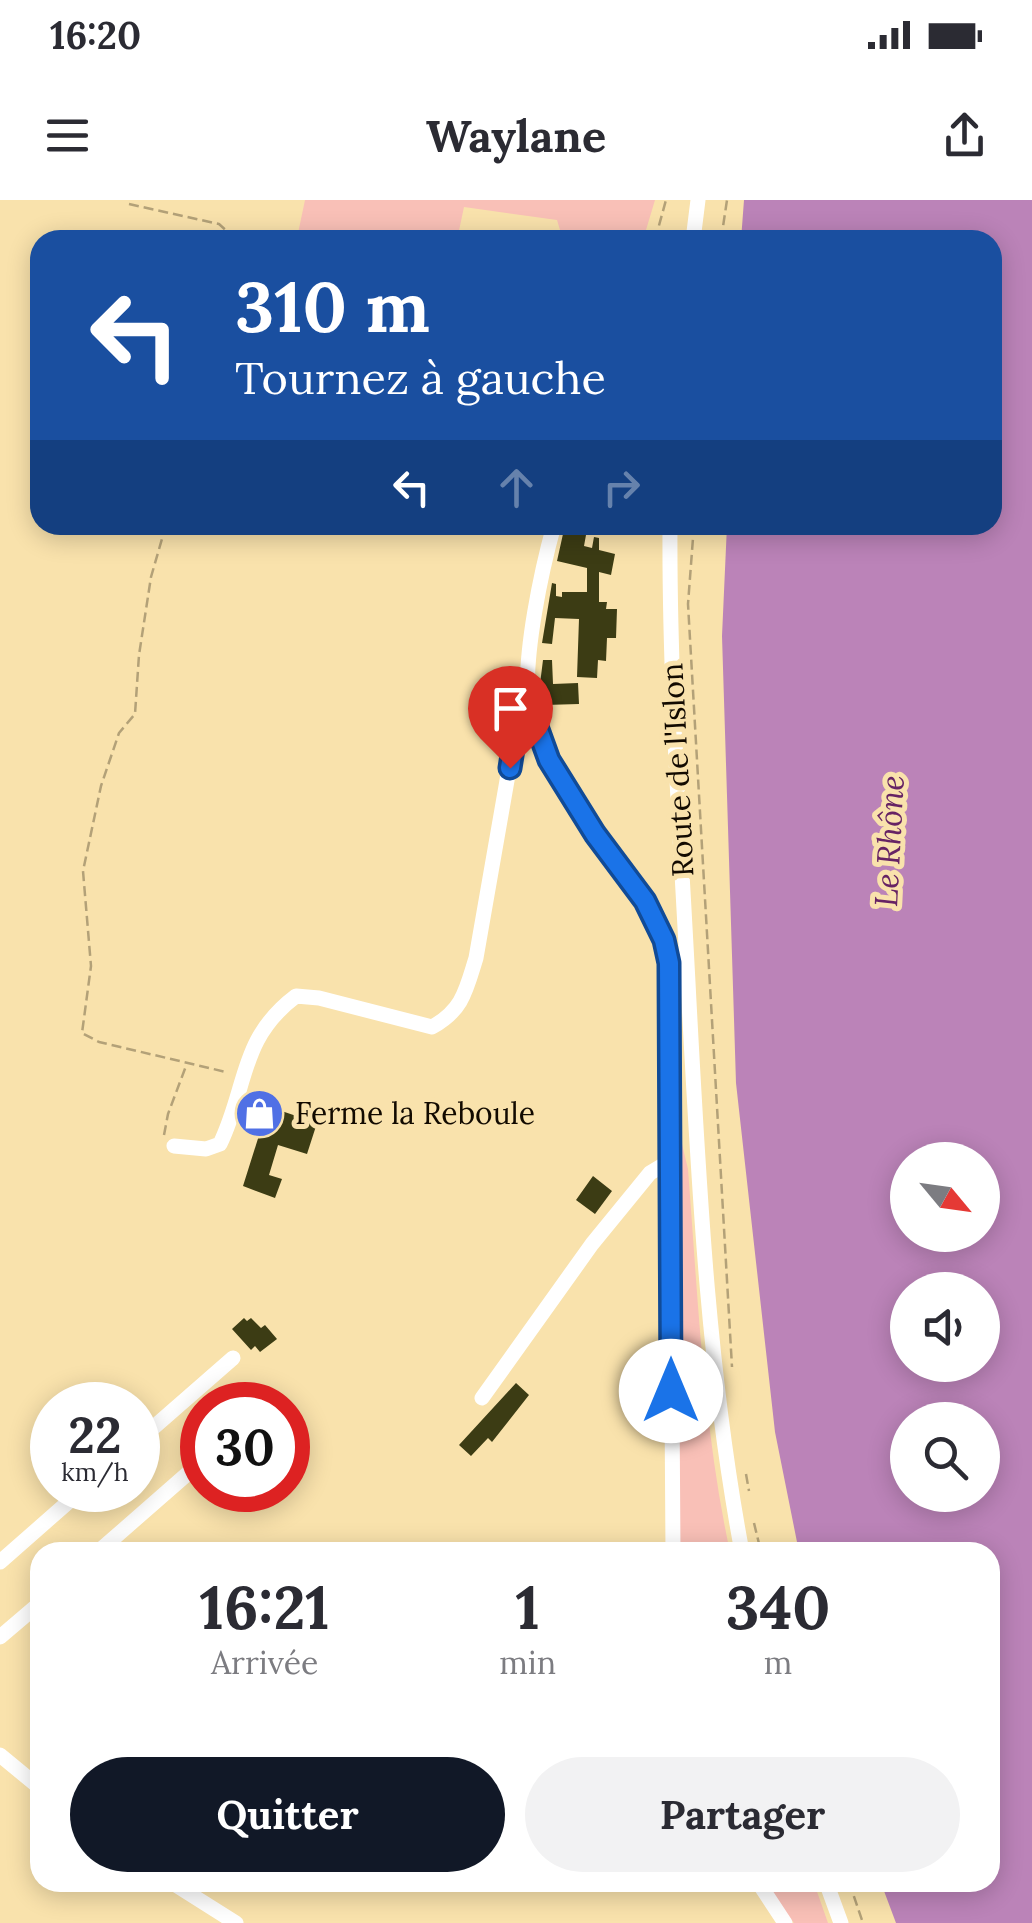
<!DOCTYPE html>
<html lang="fr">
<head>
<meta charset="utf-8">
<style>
	body { margin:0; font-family:Lora,serif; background:#f2f2f3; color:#2b2b33; height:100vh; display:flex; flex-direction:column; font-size:38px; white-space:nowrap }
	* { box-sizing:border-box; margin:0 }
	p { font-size:32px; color:#7c7c81 }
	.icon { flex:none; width:55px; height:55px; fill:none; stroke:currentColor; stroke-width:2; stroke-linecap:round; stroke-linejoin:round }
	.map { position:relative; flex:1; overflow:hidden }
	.drawer { position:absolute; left:30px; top:1342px; width:970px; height:350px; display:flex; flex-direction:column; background:#fff; border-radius:30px; box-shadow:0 5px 25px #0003 }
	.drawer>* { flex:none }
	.hud { position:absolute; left:30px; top:30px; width:972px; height:305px; border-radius:30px; box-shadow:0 5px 25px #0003; background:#1a4fa0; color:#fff; overflow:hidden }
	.needle { width:65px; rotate:119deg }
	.controls { position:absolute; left:890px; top:942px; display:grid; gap:20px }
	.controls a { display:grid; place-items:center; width:110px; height:110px; border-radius:50%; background:#fff; box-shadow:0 5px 25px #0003; font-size:50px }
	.speed { position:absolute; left:30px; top:1182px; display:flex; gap:20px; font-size:50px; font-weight:700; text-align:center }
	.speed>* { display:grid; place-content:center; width:130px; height:130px; border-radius:50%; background:#fff; box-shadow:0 5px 25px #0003; line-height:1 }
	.speed small { font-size:25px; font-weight:400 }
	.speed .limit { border:15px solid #d22; background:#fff; color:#111 }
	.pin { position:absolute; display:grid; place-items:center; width:85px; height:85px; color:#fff; margin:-102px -42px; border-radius:50% 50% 50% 0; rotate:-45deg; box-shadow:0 0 10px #0007 }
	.pin .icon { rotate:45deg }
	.me { position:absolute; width:110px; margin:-55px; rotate:0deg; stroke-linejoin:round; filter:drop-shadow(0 0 8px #0008) }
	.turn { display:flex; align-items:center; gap:35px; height:210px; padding:0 40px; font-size:45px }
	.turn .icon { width:130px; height:130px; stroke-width:2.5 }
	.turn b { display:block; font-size:70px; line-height:85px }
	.lanes { display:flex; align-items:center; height:95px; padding:0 40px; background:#0003; justify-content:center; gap:50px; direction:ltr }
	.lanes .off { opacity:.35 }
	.eta { display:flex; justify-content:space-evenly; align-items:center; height:170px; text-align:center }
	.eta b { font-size:60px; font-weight:700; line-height:70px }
	.primary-button { display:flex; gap:20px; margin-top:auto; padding:20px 40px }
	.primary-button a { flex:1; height:115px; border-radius:60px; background:#111827; color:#fff; font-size:40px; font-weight:700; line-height:115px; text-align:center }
	.primary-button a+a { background:#f2f2f3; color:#2b2b33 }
	.status { display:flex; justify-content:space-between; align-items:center; height:70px; padding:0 50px; background:#fff; direction:ltr }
	.status svg { height:28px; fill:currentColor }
	header { display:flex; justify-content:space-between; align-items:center; height:130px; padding:0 40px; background:#fff; font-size:45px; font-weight:700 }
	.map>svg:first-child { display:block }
	.green { fill:#f9c0b7 }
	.water { fill:#bb83b8; fill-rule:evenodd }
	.building { fill:#3c3c14 }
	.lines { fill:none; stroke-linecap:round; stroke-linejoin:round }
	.path { stroke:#b3a178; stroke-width:2.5; stroke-dasharray:10 5; stroke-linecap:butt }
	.minor { stroke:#fff; stroke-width:15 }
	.route-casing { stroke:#114b97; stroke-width:25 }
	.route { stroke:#1a73e8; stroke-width:18 }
	.labels { text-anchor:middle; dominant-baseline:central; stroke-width:10; stroke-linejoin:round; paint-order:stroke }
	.street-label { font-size:30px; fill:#120a00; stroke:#f9e2ac }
	.poi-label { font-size:30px; fill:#120a00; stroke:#f9e2ac; text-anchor:start }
	.water-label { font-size:32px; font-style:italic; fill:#662364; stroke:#f9e2ac }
</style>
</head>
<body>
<div class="status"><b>16:20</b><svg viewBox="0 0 49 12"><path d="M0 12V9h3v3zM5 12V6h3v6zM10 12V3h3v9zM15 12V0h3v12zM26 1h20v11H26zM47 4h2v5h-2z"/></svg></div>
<header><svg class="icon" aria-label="menu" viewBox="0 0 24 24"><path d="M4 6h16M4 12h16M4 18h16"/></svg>Waylane<svg class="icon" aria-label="share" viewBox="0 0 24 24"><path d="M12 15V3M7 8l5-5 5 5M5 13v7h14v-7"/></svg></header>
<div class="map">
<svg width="1032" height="1723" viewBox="0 0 1032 1723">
	<rect width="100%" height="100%" fill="#f9e2ac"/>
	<path class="green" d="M305 0H655L643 40H563L557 20 464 7 457 40H304L297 38Z
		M682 944 688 969C698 1097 703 1227 730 1352H680L676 972Z
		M762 1683H814L828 1723H794Z"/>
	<path class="water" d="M744 0H1032V1723H896L881 1683 990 1682V1352H799L775 1232 736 883 722 436 727 325H992V40H741ZM908 960H982V1035H908ZM908 1090H982V1165H908ZM908 1220H982V1295H908Z"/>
	<path class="building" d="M565 325H580L579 333 586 335 584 346 592 348 594 337 599 338V350L615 354 611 375 599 372V402H607L606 409H617L616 438H607L606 461 598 460 597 478 577 477 579 419 555 418 552 444 542 443 552 383 556 384V396L562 397V392H587V368L557 361Z
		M543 460H552L553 484 578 483 579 504 545 505 540 484Z
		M258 903 317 923 307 954 278 945 269 975 282 979 275 998 243 986 261 929 255 927 257 921 253 920Z
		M593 976 612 991 595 1014 576 1000Z
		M244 1118 247 1121 251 1118 261 1128 265 1125 277 1139 260 1152 255 1146 251 1150 232 1129Z
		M516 1183 529 1195 492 1242 488 1238 471 1256 459 1245Z"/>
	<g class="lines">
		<path class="path" d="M129 4 219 24 230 34 229 40
			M655 40 666 0
			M721 40 727 0
			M166 325 151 377 139 455 135 514 119 533 101 586 83 671 91 766 82 833 99 842 226 872
			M694 325 688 404 732 1167
			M164 935 168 914 186 866
			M746 1274 749 1291
			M754 1323 761 1352
			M849 1682 863 1723"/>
		<path class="minor" d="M693 40 698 0
			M554 325C541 372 524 453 528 500 531 541 582 615 606 650 632 687 659 718 669 763L673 1352
			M670 325C669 484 681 643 689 802 699 987 708 1171 742 1352
			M174 946 206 949 220 944C248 886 239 839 296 796L319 798 432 827C463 810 466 790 476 758L516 529 528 502
			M482 1198 592 1044 650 973 670 961
			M267 1205 272 1201
			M138 1241 233 1158
			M98 1352 202 1261
			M0 1362 82 1290
			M0 1437 40 1403
			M0 1555 40 1588
			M171 1682 236 1723
			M758 1682 785 1723
			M826 1682 841 1723"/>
	</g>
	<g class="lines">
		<defs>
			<path id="route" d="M510 568 516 530 528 502 549 560 595 634 645 701 664 740 669 763 671 1191"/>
		</defs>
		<use href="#route" class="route-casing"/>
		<use href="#route" class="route"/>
	</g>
	<defs>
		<symbol id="shop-disc" viewBox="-11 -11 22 22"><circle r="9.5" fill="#5070e5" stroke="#f9e2ac"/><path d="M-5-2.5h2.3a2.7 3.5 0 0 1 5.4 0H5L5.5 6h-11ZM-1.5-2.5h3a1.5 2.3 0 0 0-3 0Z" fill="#fff"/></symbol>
	</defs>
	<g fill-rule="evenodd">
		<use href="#shop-disc" x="232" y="886" width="55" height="55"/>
	</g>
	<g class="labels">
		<g class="street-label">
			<text transform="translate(677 570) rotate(-93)">Route de l'Islon</text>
		</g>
		<g class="poi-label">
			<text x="295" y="913">Ferme la Reboule</text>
		</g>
		<g class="water-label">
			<text transform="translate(889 641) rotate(-87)">Le Rhône</text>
		</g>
	</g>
</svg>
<div class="controls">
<a><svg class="needle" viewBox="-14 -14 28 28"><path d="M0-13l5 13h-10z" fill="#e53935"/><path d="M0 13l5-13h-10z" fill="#7c7c81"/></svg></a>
<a><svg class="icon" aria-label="sound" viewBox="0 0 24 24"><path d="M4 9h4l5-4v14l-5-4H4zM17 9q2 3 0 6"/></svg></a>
<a><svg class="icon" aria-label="search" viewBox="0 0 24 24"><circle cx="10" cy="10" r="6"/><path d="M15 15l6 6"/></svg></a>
</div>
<div class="speed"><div>22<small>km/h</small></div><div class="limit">30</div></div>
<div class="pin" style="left:510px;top:568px;background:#d93025"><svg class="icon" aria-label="arrive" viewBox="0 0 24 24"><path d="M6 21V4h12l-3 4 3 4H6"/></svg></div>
<svg class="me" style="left:671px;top:1191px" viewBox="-20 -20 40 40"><circle r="19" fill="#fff"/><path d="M0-13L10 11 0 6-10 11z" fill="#1a73e8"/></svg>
<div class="hud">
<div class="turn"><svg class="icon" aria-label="left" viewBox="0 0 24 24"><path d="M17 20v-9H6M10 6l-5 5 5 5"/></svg><div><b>310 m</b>Tournez à gauche</div></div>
<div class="lanes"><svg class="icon" aria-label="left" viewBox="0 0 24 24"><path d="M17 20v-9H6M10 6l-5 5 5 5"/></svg><svg class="icon off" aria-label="ahead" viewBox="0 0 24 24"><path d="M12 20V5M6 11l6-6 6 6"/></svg><svg class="icon off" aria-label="right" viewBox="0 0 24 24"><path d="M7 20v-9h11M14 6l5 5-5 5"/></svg></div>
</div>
<section class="drawer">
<div class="eta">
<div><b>16:21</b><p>Arrivée</p></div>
<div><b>1</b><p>min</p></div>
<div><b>340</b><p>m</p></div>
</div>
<div class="primary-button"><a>Quitter</a><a>Partager</a></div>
</section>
</div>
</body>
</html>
